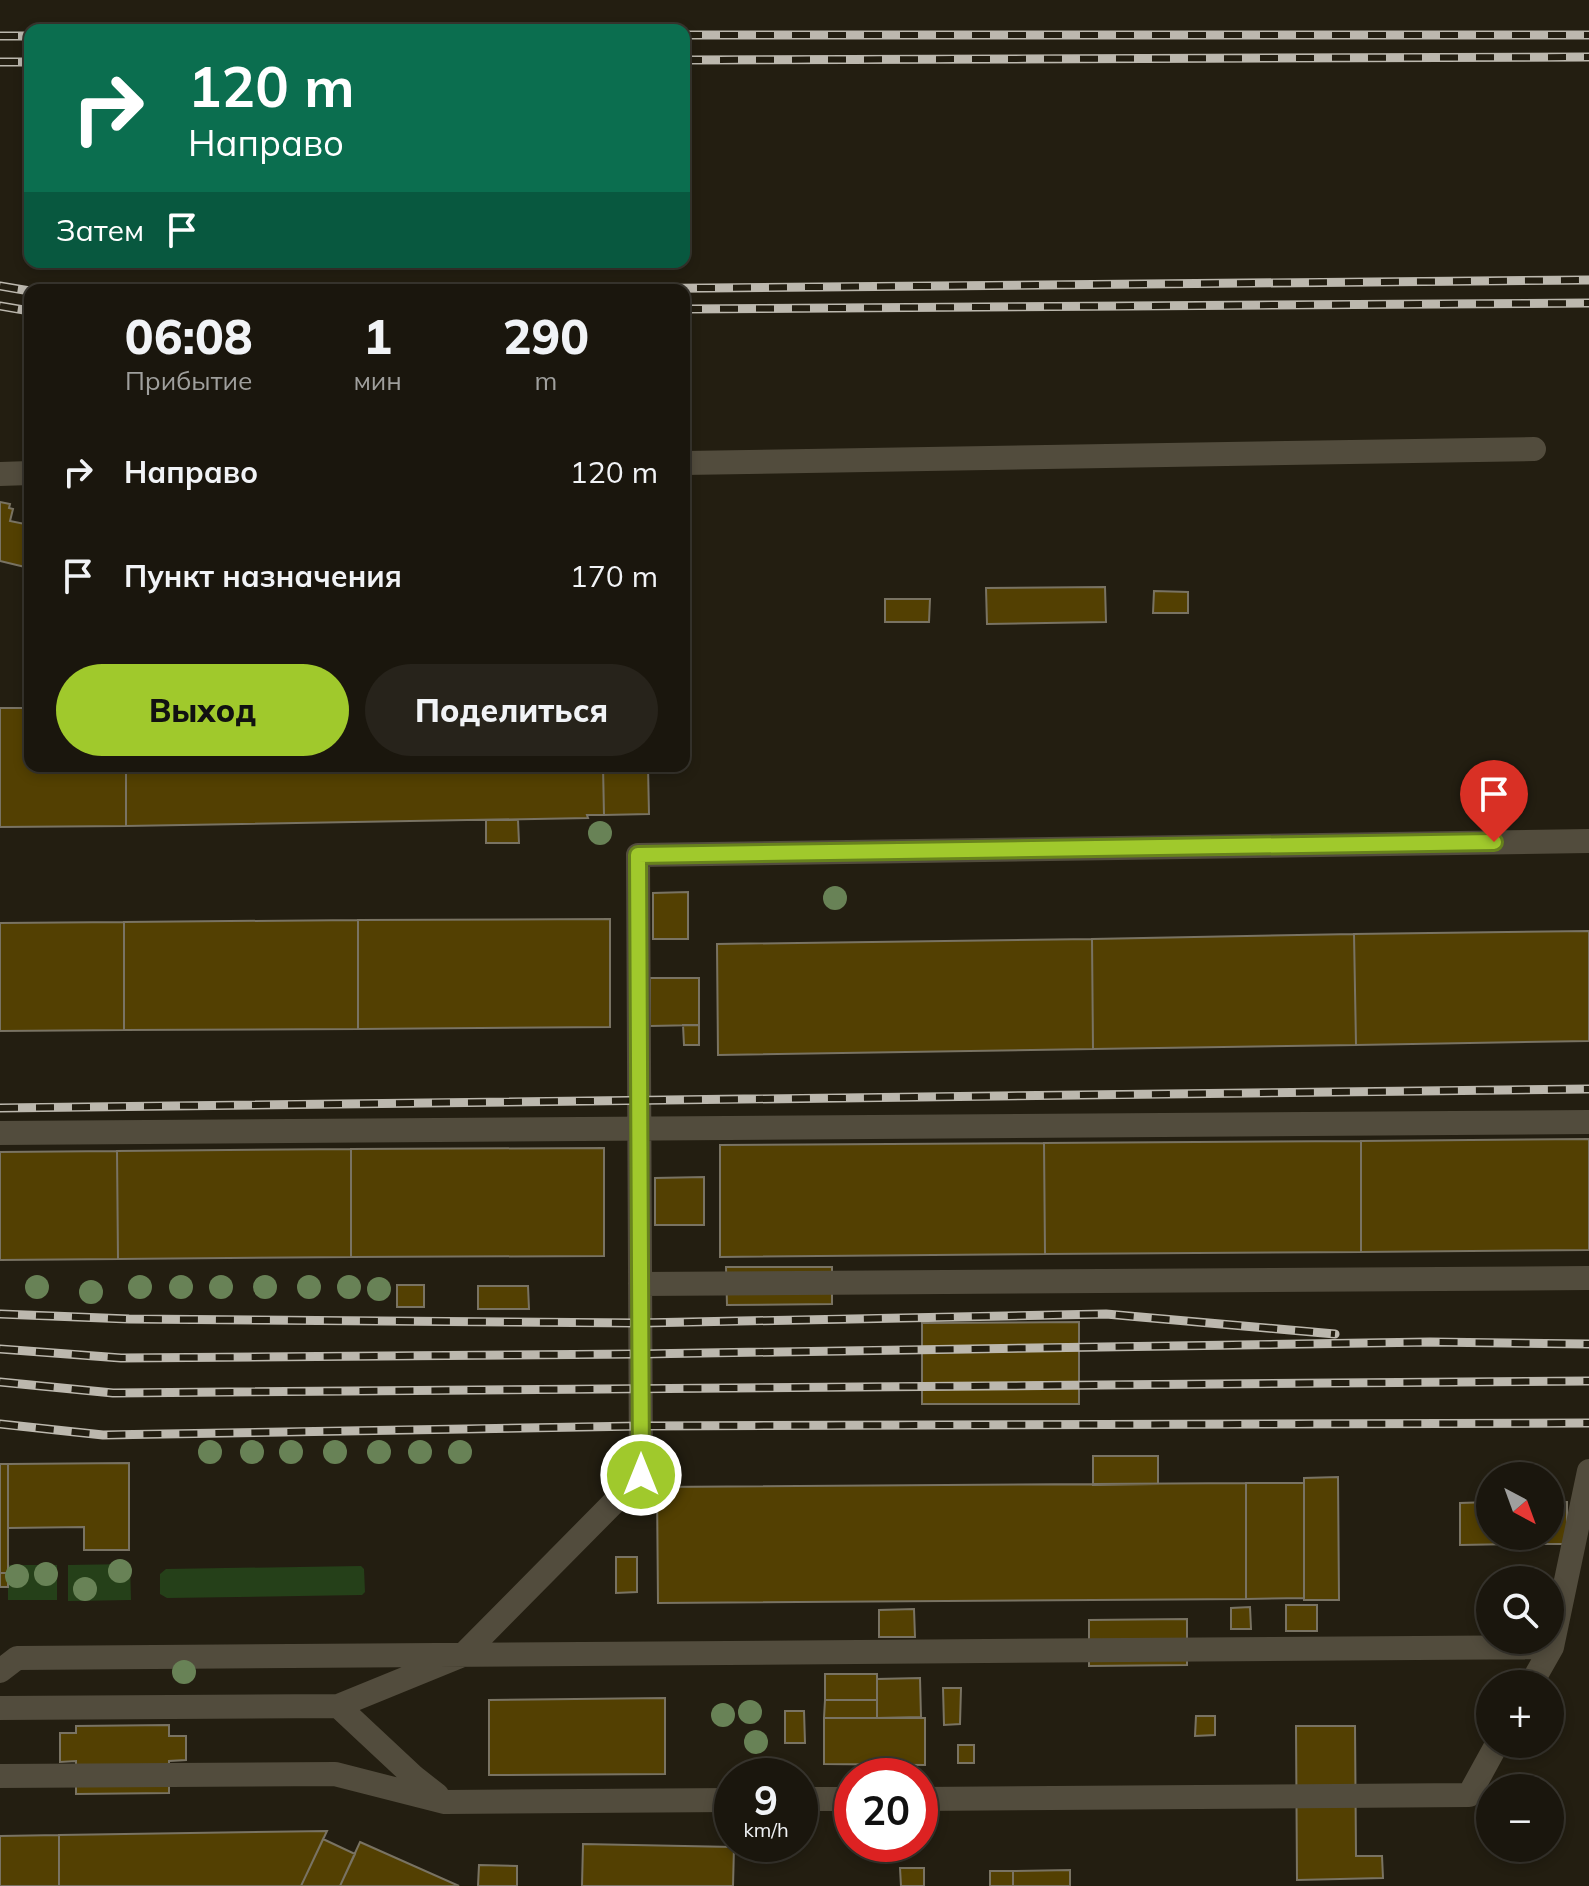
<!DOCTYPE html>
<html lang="ru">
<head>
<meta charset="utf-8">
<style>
	body { margin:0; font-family:Mulish,sans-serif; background:#27231b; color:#f1f3f6; height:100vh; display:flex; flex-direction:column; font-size:30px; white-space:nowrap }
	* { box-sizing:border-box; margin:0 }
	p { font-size:26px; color:#9f9f9d }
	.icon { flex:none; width:44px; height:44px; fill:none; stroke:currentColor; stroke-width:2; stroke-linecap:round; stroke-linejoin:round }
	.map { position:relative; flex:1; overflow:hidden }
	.sheet { position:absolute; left:24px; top:284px; width:666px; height:488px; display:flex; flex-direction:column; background:#1a160d; border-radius:16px; box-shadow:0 4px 12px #0003,0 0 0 2px #38352e }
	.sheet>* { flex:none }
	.hud { position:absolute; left:24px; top:24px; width:666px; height:244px; border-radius:16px; box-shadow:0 4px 12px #0003,0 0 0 2px #38352e; background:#0b6e4f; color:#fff; overflow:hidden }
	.needle { width:52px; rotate:139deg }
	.fabs { position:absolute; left:1476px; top:1462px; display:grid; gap:16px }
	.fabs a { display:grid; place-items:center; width:88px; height:88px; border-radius:50%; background:#1a160d; box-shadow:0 4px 12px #0003,0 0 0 2px #38352e; font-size:40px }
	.speed { position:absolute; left:714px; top:1758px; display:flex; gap:16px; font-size:40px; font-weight:700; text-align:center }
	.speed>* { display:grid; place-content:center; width:104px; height:104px; border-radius:50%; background:#1a160d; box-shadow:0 4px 12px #0003,0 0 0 2px #38352e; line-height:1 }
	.speed small { font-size:20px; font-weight:400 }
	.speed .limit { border:12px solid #d22; background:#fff; color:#111 }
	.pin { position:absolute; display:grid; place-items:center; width:68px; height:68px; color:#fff; margin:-82px -34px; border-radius:50% 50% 50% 0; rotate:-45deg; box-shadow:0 0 8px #0007 }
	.pin .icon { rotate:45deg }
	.me { position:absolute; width:88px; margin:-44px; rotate:0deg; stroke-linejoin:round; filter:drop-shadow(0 0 6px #0008) }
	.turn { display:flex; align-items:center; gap:28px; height:168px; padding:0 32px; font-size:36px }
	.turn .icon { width:104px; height:104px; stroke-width:2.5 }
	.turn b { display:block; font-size:56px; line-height:68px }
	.then { display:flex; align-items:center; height:76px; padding:0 32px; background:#0003; gap:16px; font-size:30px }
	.eta { display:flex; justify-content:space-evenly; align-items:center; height:136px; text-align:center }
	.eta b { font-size:48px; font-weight:800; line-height:56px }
	.button { display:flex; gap:16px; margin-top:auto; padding:16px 32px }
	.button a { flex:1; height:92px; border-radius:48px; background:#a0c92c; color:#111; font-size:32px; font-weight:800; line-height:92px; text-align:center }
	.button a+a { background:#27231b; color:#f1f3f6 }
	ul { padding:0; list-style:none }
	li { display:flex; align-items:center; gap:24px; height:104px; padding:0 32px }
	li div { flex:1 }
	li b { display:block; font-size:30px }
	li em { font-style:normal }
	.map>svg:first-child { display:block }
	.green { fill:#254019 }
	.building { fill:#534002; stroke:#797363; stroke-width:2 }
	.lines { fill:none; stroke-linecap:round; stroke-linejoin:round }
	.minor { stroke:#524c3d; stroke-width:24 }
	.rail-casing { stroke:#bcb8ae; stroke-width:9 }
	.rail { stroke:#231e11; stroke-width:6; stroke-dasharray:18; stroke-linecap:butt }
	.tree { fill:#688256 }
	.route-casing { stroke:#68831d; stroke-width:20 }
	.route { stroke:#a0c92c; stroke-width:14 }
</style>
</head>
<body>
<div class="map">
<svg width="1589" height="1886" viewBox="0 0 1589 1886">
	<rect width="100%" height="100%" fill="#231e11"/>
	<path class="green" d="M130 1564 131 1600 68 1601V1565Z
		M8 1565H57V1600H8Z
		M361 1566 364 1569 365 1592 362 1595 167 1598 160 1594V1574L166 1569Z"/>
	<path class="building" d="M0 502 10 504 9 508 13 509 10 521 30 525V544L25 567 0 561Z
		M1105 587 1106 622 987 624 986 588Z
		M1154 591 1188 592V613H1153Z
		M885 599H930L929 622H885Z
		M0 708H30V766H126V826L0 827Z
		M126 766H603L604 815H587L588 818 126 826Z
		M603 766H648L649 814 604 815Z
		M486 820H518L519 843H486Z
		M688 892V939H653V893Z
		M610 919V1027L358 1029V920Z
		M358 920V1029L124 1030V922Z
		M124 922V1030L0 1031V923Z
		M1589 931V1041L1356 1045 1354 934Z
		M1354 934 1356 1045 1093 1049 1092 939Z
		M1092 939 1093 1049 718 1055 717 944Z
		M650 978H699V1025L650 1026Z
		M683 1025H699V1045H684Z
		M1589 1139V1250L1361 1252V1141Z
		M1361 1141V1252L1045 1254 1044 1143Z
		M1044 1143 1045 1254 720 1257V1145Z
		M604 1148V1256L351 1257V1149Z
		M351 1149V1257L118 1259 117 1151Z
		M117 1151 118 1259 0 1260V1152Z
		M704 1177V1225H655V1178Z
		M726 1267H832V1304L727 1305Z
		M397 1285H424V1307H397Z
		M478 1286H528L529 1309H478Z
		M1079 1322V1404H922V1323Z
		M1093 1456H1158V1484L1093 1485Z
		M129 1463V1550H84V1527L8 1528V1464Z
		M0 1464H8V1573H0Z
		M1338 1477 1339 1600H1304V1478Z
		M1246 1483V1599L658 1603 657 1487Z
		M1246 1483H1304V1598L1246 1599Z
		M1246 1483H1304V1598L1246 1599Z
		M1490 1502V1536H1514V1544L1460 1545V1503Z
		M1550 1502H1567V1544H1514V1536H1550Z
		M616 1557H637V1592L616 1593Z
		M0 1573H8V1587H0Z
		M1286 1605H1317V1631H1286Z
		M1250 1607 1251 1629H1231V1608Z
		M914 1609 915 1637H879V1610Z
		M1187 1619V1665L1089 1666V1620Z
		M825 1674H877V1700H825Z
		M920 1678 921 1717 877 1718V1679Z
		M943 1688H961L960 1724 944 1725Z
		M665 1698V1774L489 1775V1700Z
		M825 1700H877V1718H824Z
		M785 1711H804L805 1743H785Z
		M1196 1716H1215V1735L1195 1736Z
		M824 1718H925V1765L824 1764Z
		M169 1725V1736H186V1760L169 1761V1793L76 1794V1761L60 1762V1733H76V1726Z
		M1296 1726H1355L1356 1856H1382L1383 1878 1297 1880Z
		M958 1745H974V1763H958Z
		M327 1831 301 1886H59V1835Z
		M59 1835V1886H0V1836Z
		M323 1839 355 1854 340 1886H301Z
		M360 1842 459 1886H340Z
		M583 1844 734 1847 733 1886H582Z
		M479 1865 517 1866V1886H478Z
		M900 1868H924V1886H901Z
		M1070 1870V1886H1013V1871Z
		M990 1871H1013V1886H990Z"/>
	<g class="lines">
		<path class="minor" d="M684 463 1534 449
			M0 474 30 473
			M0 1133 1589 1122
			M640 1284 1589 1278
			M0 1671 17 1658 1552 1647
			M1531 1684 1552 1647 1589 1471
			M338 1706 414 1777 437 1795
			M0 1708 338 1706 463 1655 641 1475 638 855 1589 841
			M0 1776 335 1774 445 1802 732 1800
			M800 1799H852
			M920 1799 1469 1795 1497 1744"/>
		<defs>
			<path id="rail" d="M684 35H1589
				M0 36H30
				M684 60 1589 57
				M0 62H30
				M0 286 30 291
				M481 290 1589 280
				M0 306 30 311
				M684 309 1589 303
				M0 1108 1589 1089
				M0 1314 129 1319 640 1323 1106 1314 1335 1334
				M0 1349 121 1358 640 1354 1430 1342 1589 1344
				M0 1382 113 1393 1589 1381
				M0 1424 103 1435 640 1426 1589 1423"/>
		</defs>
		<use href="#rail" class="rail-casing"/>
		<use href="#rail" class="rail"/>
	</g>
	<g class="tree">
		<circle cx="600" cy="833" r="12"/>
		<circle cx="835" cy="898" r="12"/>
		<circle cx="37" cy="1287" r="12"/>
		<circle cx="140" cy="1287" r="12"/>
		<circle cx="181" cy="1287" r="12"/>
		<circle cx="221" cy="1287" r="12"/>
		<circle cx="265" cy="1287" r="12"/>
		<circle cx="309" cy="1287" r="12"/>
		<circle cx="349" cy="1287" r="12"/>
		<circle cx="379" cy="1289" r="12"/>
		<circle cx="91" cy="1292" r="12"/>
		<circle cx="210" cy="1452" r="12"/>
		<circle cx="252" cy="1452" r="12"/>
		<circle cx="291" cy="1452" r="12"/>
		<circle cx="335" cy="1452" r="12"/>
		<circle cx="379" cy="1452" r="12"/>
		<circle cx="420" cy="1452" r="12"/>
		<circle cx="460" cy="1452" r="12"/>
		<circle cx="120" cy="1571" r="12"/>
		<circle cx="46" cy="1574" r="12"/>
		<circle cx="17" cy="1576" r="12"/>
		<circle cx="85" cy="1589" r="12"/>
		<circle cx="184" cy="1672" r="12"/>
		<circle cx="750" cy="1712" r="12"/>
		<circle cx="723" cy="1715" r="12"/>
		<circle cx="756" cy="1742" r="12"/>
	</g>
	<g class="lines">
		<defs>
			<path id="route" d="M641 1475 638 855 1494 842"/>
		</defs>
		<use href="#route" class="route-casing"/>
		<use href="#route" class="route"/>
	</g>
</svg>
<div class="fabs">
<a><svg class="needle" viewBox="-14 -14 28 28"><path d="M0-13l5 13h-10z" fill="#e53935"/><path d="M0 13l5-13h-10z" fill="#9f9f9d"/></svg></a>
<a><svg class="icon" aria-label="search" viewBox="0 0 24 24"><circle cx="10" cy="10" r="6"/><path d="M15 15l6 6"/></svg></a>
<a>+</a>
<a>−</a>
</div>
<div class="speed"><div>9<small>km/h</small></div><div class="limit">20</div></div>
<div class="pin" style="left:1494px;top:842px;background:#d93025"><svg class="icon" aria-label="arrive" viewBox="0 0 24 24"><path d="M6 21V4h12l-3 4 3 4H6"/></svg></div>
<svg class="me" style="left:641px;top:1475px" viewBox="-20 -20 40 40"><circle r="17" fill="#a0c92c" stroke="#fff" stroke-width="3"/><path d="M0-11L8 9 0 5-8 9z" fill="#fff"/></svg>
<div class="hud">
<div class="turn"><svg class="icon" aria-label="right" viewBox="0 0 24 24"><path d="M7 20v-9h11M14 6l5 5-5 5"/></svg><div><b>120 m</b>Направо</div></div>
<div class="then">Затем<svg class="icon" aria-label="arrive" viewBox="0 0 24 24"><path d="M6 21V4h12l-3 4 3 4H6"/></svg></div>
</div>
<section class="sheet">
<div class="eta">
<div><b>06:08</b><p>Прибытие</p></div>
<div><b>1</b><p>мин</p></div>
<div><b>290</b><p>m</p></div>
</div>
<ul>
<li><svg class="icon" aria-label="right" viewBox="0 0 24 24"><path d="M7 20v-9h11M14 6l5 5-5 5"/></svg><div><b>Направо</b></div><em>120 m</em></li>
<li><svg class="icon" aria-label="arrive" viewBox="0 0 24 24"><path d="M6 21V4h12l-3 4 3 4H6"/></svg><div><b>Пункт назначения</b></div><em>170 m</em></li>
</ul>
<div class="button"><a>Выход</a><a>Поделиться</a></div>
</section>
</div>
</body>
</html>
